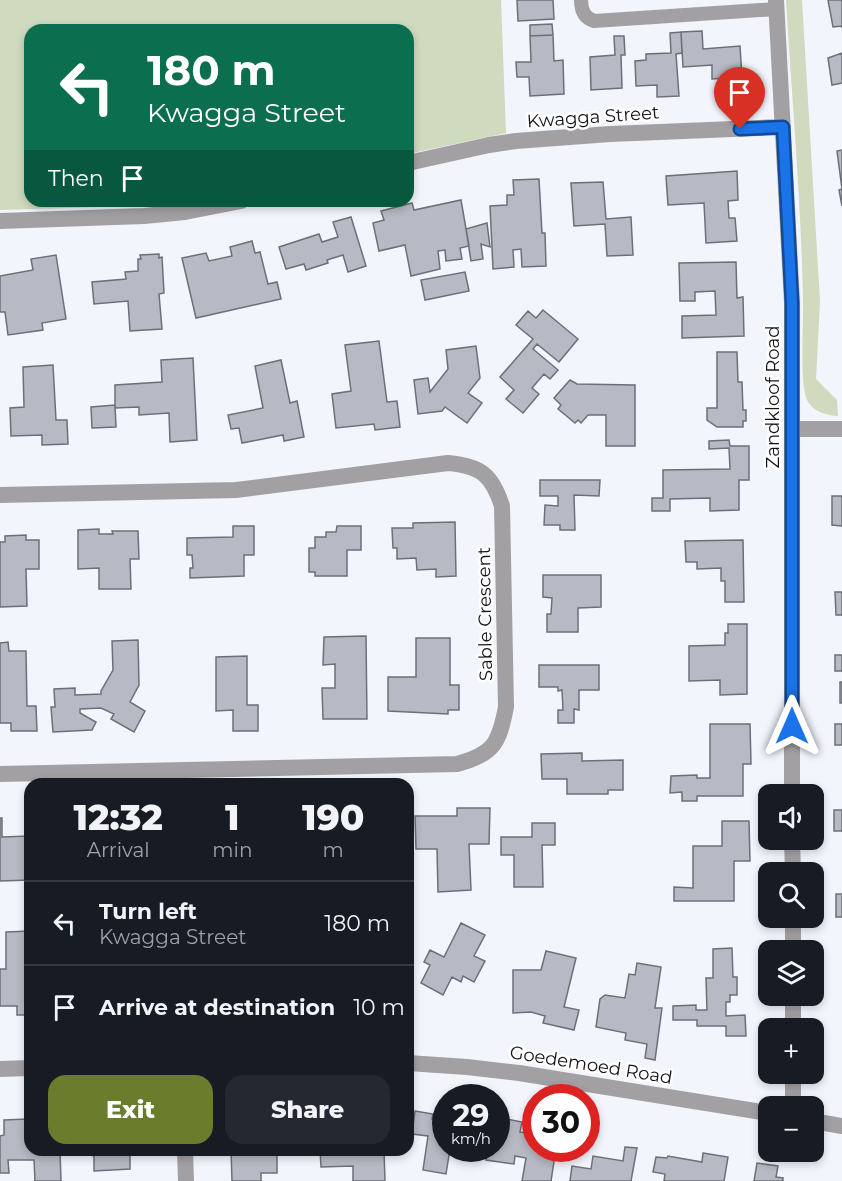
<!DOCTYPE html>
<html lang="en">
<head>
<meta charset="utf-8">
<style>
	body { margin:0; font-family:Montserrat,sans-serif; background:#242831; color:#f1f3f6; height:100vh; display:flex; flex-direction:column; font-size:22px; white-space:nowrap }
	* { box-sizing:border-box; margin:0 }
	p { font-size:20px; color:#9ea1a6 }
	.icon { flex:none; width:33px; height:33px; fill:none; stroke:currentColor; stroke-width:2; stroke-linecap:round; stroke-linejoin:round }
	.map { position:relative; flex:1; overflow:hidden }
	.details { position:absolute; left:24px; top:778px; width:390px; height:378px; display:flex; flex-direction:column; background:#171b24; border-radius:18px; box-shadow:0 3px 9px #0003 }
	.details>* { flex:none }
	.guide { position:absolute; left:24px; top:24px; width:390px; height:183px; border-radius:18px; box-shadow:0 3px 9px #0003; background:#0b6e4f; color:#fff; overflow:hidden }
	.controls { position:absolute; left:758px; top:784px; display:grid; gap:12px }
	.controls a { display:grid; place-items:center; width:66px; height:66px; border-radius:12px; background:#171b24; box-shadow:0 3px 9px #0003; font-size:30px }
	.speed { position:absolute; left:432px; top:1084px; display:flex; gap:12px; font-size:30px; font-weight:700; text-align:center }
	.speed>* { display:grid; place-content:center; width:78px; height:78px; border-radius:50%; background:#171b24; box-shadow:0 3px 9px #0003; line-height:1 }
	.speed small { font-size:15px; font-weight:400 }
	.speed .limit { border:9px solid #d22; background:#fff; color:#111 }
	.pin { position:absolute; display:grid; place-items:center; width:51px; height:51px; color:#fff; margin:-62px -26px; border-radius:50% 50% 50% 0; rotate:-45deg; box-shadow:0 0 6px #0007 }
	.pin .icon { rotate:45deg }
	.me { position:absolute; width:66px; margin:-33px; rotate:0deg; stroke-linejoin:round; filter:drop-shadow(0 0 4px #0008) }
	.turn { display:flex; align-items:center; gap:21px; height:126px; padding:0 24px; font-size:27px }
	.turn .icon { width:78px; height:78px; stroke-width:2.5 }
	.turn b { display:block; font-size:42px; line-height:51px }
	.then { display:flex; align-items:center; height:57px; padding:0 24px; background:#0003; gap:12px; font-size:22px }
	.eta { display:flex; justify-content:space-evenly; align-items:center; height:102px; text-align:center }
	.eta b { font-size:36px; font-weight:800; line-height:42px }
	.button { display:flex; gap:12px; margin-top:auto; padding:12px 24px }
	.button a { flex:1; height:69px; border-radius:18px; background:#697d2d; color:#fff; font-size:24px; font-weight:800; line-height:69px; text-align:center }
	.button a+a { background:#242831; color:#f1f3f6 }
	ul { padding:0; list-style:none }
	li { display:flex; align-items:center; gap:18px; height:84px; padding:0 24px; border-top:2px solid #363941 }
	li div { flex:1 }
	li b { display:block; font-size:22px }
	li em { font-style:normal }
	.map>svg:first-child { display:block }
	.green { fill:#cfdabe }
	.building { fill:#b7bac4; stroke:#6d6f78; stroke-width:1.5 }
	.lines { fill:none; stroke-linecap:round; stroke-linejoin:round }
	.service { stroke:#a3a0a3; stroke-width:14 }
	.minor { stroke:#a3a0a3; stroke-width:16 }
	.route-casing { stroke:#114b97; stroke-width:15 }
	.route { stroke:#1a73e8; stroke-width:10 }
	.labels { text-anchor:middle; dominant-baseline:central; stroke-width:5; stroke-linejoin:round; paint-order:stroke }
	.street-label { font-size:18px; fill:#121316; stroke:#fff }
</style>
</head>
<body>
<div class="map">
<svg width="842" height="1181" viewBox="0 0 842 1181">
	<rect width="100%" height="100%" fill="#f3f5fd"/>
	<path class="green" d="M0 0H501L506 133 408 154V30H30V201H181L136 206 0 210Z
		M786 0H802L820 301 816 379 837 400 838 416C827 416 812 411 807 400 799 381 804 324 803 300 801 200 792 100 786 0Z"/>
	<path class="building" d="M517 0H553L554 19 518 21Z
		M828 0H842V28V26L833 27Z
		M552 24 553 35 530 36V25Z
		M702 31 703 49 740 46 742 77 712 79V65L683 67 681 32Z
		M681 32 682 53 676 54 679 96 657 97V85L636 86 635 61 646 60V54L671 53 670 33Z
		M553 35 554 61 563 60 564 94 530 96 529 77H517L516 62H531L530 36Z
		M614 36H624L625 55H621L622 88 591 90 590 57 615 55Z
		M842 53V83L832 85 828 58Z
		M842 150V206L839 190 842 189 837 151Z
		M737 171 738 200 728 201 729 218H735L737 241 706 243 704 203 668 205 666 176Z
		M539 179 542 233H545L546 266 522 267 521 249 513 250 514 267 493 269 490 206 507 205V195H514L513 180Z
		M603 182 606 219 631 217 633 255 607 256 605 224 574 226 571 183Z
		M461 200 469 246 460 248 462 259 446 261 445 250 438 251 440 269 411 276 405 245 379 251 373 223 384 220 381 211 412 203 414 210Z
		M351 217 366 266 348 272 343 255 327 260 328 263 306 270 304 264 286 269 279 247 319 234 322 242 338 237 333 222Z
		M487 223 490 247 481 244 483 259 471 261 466 229Z
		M252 241 255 253 260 252 268 284 277 282 281 299 196 318 182 258 206 253 209 261 232 256 230 247Z
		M159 254V258L162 257 164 293 159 294 162 329 130 331 128 301 94 304 92 282 126 279 125 272 138 271V259H141L140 255Z
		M56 255 66 319 42 323 43 330 8 335 5 312H0V276L33 270 31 259Z
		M736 262 737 298 743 297 744 336 682 338V316L716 315 715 291 695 292V301H680L679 263Z
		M465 272 469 291 425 300 421 280Z
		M543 310 578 339 559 362 537 344 533 349 558 370 550 379 544 374 532 388 539 394 523 413 506 399 514 390 500 377 533 339 516 325 528 311 536 318Z
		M379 341 387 402 397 401 400 427 375 430 374 424 336 428 332 394 351 391 345 345Z
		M476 346 480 378 468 393 482 403 467 423 445 407 442 411 418 414 414 380 428 378 430 392 448 369 446 350Z
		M717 352H737L738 382H742L743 410H746V421H743V427H717L707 420V408H717Z
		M193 358 197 440 170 442 169 413 139 415V407L115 408V385L162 382 161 360Z
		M281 360 290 403 297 401 304 437 284 441 283 435 242 443 239 428 231 429 228 415 263 408 255 366Z
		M53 365 56 420H67L68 444 42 445V435L11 436 10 408 24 407 23 367Z
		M570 380 577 384 635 385V446H606V415H588L581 423 578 420 575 423 558 409 561 405 554 398Z
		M115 405 116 427 92 428 91 407Z
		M729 440 730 446H749V480H739V510L710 511V498L670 499V511H652V498H663V470L730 469 729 448 709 449V441Z
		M540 480H600L599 496 574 495 575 530H560V525H544L545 505 558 506V496H540Z
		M832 496H842V526L832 525Z
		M455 522 456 576 436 577V569L417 570 416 558 397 559V548H393L392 528H413V523Z
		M233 526H254V555H244V576L190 578V568H193L192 555H187V538L233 537Z
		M337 526H361V550H347V576H315V572H309V548H315V537H326V532H336Z
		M99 529V534H113L112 531H138L139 559H130L131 589H99V568L78 569V530Z
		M26 535V540H39V569H26L27 606 0 607V542H5V536Z
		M743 540 744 602H725V581H721V568L697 569V562H686L685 541Z
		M543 575H601V607L578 608V632H547V614H551L552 598 543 597Z
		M835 592H842V615H836Z
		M728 624H747V694L720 695V680L689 681V646L725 645V633H728Z
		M366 636 367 719H323L322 688H335V664L323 665 324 637Z
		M416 638H450V685H459V710H448V714L388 711V677H416Z
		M138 640 139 685 130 702 145 711 134 732 111 719 114 714 101 708 80 709V713L96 722 92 730 53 732 51 707H55L54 689 75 688V695L101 694V691L113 670 112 641Z
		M8 642 9 651H26L27 706H36L37 731H11V723H0V643Z
		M835 655H842V671H835Z
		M247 656V705H258V731H233V710L216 711V657Z
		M539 665H599V690H579V710L574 709V723H558V710H563L562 690 558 691V687H539Z
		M840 682H842V703H840Z
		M710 724H750L751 764H743V796H697V801H682V792L670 793 671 776 697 775V778H710Z
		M835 724H842V745H835Z
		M582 753V761L623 760V790H608V794H567V779H542L541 754Z
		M457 808H490L489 844H469L471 890 438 892 437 849H416L415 816H457Z
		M834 810H842V831H834Z
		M0 818H2V837L30 836V880L0 881Z
		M722 821H749L750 861H734V901H674V887L693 888V846H722Z
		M532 823H555V845H542L543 887H514V855H501V837H532Z
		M836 894H842V917H836Z
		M461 923 485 935 474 956 485 961 474 982 463 976 461 982 452 977 443 995 421 983 430 965 424 962 430 950 444 957Z
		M30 931V1015H17V1006H0V969H6V932Z
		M732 948 733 977H737V995H730V1002H726V1016L745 1015 746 1036H726V1026H697V1020H673V1006L696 1005V1010H707L706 978H713V949Z
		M546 951 576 958 564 1007 579 1010 574 1030 543 1023 545 1016 531 1012 513 1013V970H541Z
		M637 963 661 967 655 1008H662L655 1060 645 1058 647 1044 625 1040 626 1033 596 1027 600 999 605 995 625 998 629 974 635 975Z
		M415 1111 433 1114 432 1119 446 1121V1149H450L446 1174 423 1170 428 1136 412 1134Z
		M496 1117 522 1122 520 1132 536 1134V1149H552L551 1154 555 1155 551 1181H522L526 1158 515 1156 514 1164 486 1160 488 1149H496Z
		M27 1119 30 1150H60L61 1181H35L34 1160H8L9 1173H0V1136L4 1135V1120Z
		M625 1147 637 1148 631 1181H570L572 1166 591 1169 593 1156 623 1161Z
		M89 1150H130V1169L94 1171V1157Z
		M231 1150H308V1153L277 1154V1173H261V1181H232Z
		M320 1150H384L385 1181H353V1166L321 1167Z
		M703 1153 728 1157 724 1181H664L665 1174 653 1172 656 1157 667 1158 668 1156 702 1162Z
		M757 1163 778 1166 776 1177 783 1178V1181H754Z"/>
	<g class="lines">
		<path class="service" d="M581 0C581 10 584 18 594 21L777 9"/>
		<path class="minor" d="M776 0 792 303V795
			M408 163 489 145 516 141 610 134 783 127
			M0 221 144 216 185 212 241 201
			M792 429H842
			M0 495 236 490 448 463C481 466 492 475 502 506L506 707C499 743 494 754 457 764L0 774
			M792 840 793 873
			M793 918V951
			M793 996V1029
			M408 1063 467 1067 519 1073 768 1113
			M0 1069 30 1068
			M793 1074V1107
			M813 1121 842 1126
			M185 1150 186 1181"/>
	</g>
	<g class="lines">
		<defs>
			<path id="route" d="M740 129 783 127 792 303V726"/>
		</defs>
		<use href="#route" class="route-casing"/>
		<use href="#route" class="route"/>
	</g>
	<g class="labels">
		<g class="street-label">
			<text transform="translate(593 117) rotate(-4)">Kwagga Street</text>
			<text transform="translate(773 397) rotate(-90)">Zandkloof Road</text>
			<text transform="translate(485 614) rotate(-91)">Sable Crescent</text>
			<text transform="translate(591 1065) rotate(9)">Goedemoed Road</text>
		</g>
	</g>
</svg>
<div class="controls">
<a><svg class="icon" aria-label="sound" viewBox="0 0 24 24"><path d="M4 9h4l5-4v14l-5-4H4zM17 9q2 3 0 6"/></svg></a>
<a><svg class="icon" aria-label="search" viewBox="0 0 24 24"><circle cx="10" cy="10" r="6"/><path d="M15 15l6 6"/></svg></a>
<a><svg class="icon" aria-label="layers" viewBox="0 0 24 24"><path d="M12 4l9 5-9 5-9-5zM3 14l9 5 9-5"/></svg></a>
<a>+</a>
<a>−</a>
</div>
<div class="speed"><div>29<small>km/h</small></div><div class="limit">30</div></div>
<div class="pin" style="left:740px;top:129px;background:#d93025"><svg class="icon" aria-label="arrive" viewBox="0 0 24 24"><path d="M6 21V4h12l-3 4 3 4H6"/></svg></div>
<svg class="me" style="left:792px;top:726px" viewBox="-20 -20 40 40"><path d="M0-17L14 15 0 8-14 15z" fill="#1a73e8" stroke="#fff" stroke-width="4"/></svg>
<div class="guide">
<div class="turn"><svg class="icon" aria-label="left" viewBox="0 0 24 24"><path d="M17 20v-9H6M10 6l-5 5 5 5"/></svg><div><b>180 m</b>Kwagga Street</div></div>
<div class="then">Then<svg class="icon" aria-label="arrive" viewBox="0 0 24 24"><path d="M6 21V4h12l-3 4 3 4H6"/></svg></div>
</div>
<section class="details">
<div class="eta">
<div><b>12:32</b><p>Arrival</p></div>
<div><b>1</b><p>min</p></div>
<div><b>190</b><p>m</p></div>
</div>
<ul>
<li><svg class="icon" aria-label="left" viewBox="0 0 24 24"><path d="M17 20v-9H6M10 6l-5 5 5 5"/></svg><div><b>Turn left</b><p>Kwagga Street</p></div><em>180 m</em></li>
<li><svg class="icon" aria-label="arrive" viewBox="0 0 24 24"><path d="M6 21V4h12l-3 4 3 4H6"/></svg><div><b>Arrive at destination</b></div><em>10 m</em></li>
</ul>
<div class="button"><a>Exit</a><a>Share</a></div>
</section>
</div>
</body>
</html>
